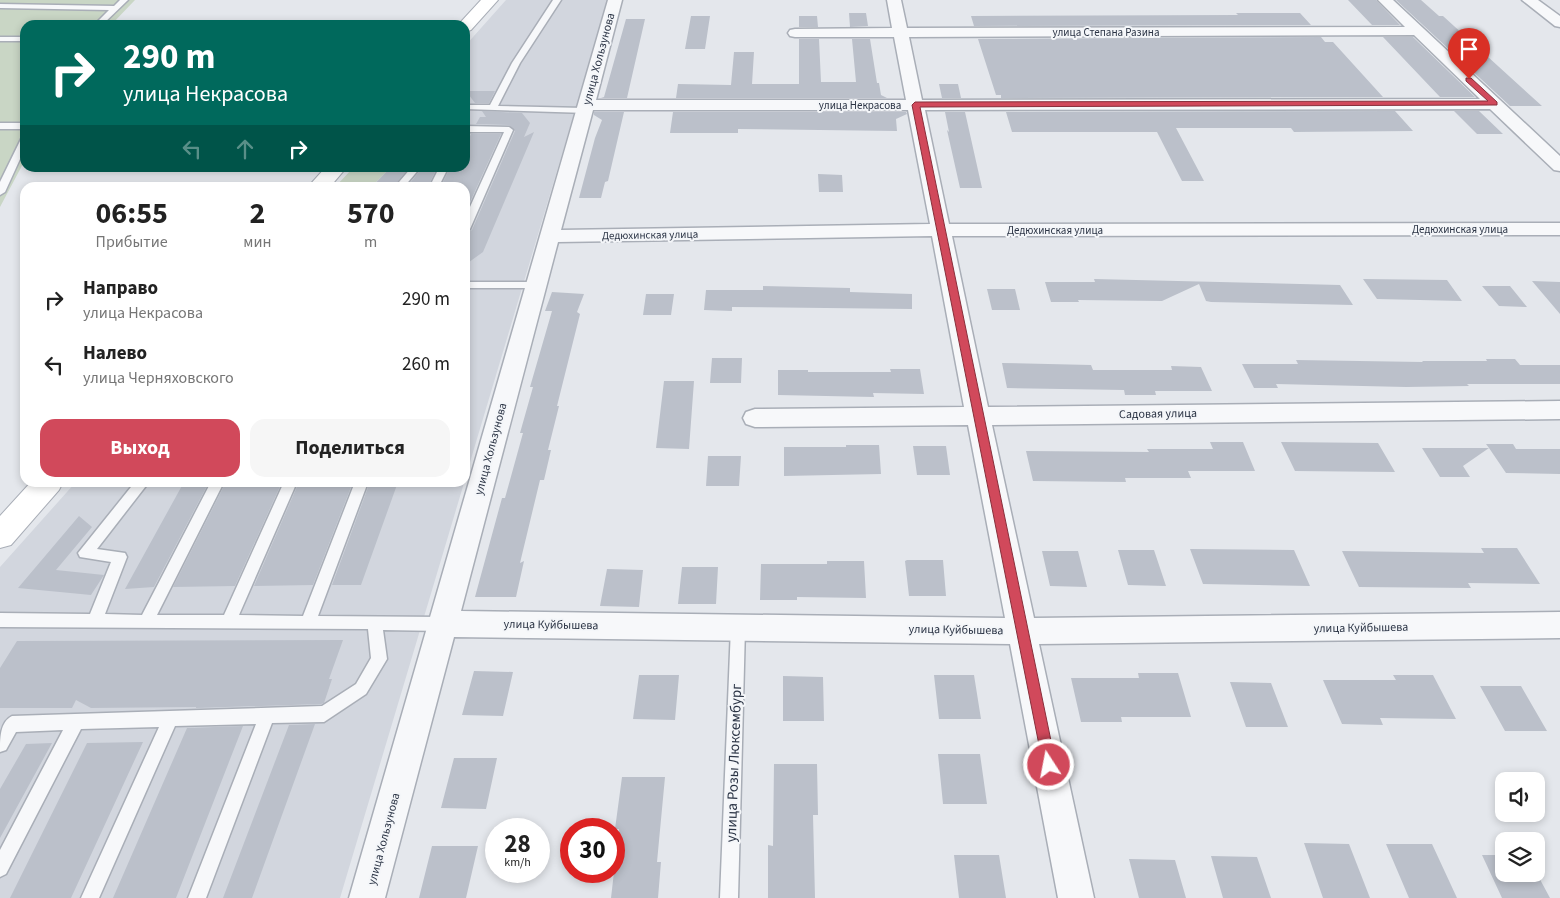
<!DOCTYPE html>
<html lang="ru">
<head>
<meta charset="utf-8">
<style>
	body { margin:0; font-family:"Source Sans 3",sans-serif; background:#f6f6f6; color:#222; height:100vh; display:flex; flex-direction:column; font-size:19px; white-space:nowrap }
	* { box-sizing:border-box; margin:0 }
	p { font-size:16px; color:#767676 }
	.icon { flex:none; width:28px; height:28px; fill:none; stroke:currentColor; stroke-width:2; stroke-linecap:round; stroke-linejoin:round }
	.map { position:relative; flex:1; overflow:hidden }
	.panel { position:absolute; left:20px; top:182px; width:450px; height:305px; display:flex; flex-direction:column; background:#fff; border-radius:15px; box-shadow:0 2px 8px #0003 }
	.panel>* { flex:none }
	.banner { position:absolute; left:20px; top:20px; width:450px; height:152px; border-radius:15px; box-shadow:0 2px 8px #0003; background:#00695c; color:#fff; overflow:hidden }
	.controls { position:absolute; left:1495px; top:772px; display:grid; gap:10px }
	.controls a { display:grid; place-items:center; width:50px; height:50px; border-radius:10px; background:#fff; box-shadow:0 2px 8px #0003; font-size:25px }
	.speed { position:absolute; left:485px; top:818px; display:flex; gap:10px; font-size:25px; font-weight:700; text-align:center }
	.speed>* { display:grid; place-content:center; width:65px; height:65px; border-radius:50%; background:#fff; box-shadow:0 2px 8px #0003; line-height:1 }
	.speed small { font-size:12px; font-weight:400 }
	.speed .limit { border:8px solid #d22; background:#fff; color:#111 }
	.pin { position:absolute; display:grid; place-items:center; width:42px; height:42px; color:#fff; margin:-51px -21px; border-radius:50% 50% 50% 0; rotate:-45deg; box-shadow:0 0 5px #0007 }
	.pin .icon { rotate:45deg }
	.me { position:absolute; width:55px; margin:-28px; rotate:349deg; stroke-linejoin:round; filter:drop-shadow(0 0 4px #0008) }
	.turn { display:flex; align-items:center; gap:18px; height:105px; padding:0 20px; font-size:22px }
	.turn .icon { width:65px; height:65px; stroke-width:2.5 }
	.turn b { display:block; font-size:35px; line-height:42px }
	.lanes { display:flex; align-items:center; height:48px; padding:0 20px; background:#0003; justify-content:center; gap:25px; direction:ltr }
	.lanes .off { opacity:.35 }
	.eta { display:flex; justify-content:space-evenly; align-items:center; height:85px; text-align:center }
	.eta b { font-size:30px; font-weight:700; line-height:35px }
	.primary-button { display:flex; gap:10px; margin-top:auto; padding:10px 20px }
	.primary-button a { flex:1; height:58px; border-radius:15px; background:#d1495b; color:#fff; font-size:20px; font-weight:700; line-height:58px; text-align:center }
	.primary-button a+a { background:#f6f6f6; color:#222 }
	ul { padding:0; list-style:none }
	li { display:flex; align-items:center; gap:15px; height:65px; padding:0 20px }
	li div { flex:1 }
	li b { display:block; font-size:19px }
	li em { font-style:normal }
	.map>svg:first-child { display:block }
	.built { fill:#d2d6de }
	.green { fill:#c9d6c5 }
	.building { fill:#bbc0ca }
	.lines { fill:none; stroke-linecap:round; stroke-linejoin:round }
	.lane-casing { stroke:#a9aeb7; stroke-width:3 }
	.street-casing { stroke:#a9aeb7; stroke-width:3 }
	.secondary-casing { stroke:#a9aeb7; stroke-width:2 }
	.lane { fill:#f7f8fa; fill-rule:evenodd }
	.street { fill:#f7f8fa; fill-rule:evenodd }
	.secondary { fill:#fff; fill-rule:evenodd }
	.route { fill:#d1495b; stroke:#882f3b }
	.labels { text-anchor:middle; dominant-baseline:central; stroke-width:4; stroke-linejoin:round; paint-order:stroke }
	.far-street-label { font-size:11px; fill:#2b3445; stroke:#f4f6f9 }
	.street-label { font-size:12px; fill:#2b3445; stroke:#f4f6f9 }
	.near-street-label { font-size:15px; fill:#2b3445; stroke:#f4f6f9 }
</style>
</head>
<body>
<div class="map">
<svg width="1560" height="898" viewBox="0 0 1560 898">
	<rect width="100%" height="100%" fill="#e4e7ec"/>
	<path class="built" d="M506 0H608L465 479V188H335L353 168H465V46Z
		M75 483H464L340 898H0V567Z"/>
	<path class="green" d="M0 0H135L111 25H25V160L0 207Z
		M353 168H390L371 187H335Z"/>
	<path class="building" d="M1348 0H1376L1400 25H1372Z
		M1396 0H1421L1439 16H1443L1542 106H1510Z
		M849 13H866L868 26 850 27Z
		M1236 13H1300L1311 25 974 26 971 16 1238 15Z
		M691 16H710L705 49H685Z
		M799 16H817L818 27H799Z
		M626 19H645L627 98H601L604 97Z
		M1321 37 1325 42H1333L1383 97 1001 98V95H996L978 39Z
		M1383 37H1413L1475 97H1440Z
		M799 39H819L821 82H856L852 39H870L877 83H879L881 95 887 98H676L678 84 731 85 734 52H754L752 84H799Z
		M939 84H958L961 98H942Z
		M466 91H495L489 103H475Z
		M482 111 522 113 530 123 524 137 534 132 483 252 465 265V234L472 230 515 131 509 125 476 124 480 117H486Z
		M1395 111 1413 131 1294 132 1291 128H1176L1204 181H1182L1157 132H1012L1006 112Z
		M1454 111H1479L1503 134H1477Z
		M594 112H624L608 181 605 182 601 198H579L595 138 602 120 594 115Z
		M673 112H906L907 114 896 119 897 131 738 129V133H670Z
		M945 112H965L982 188H960L947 130 949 132Z
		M471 134H501L465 213V188H440L450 168H465V146Z
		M390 168H409L392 188H371Z
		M422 168H437L427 188H406Z
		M818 174 842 175 843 192H819Z
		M1094 279 1340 285 1353 305 1211 302 1206 301 1199 284 1162 301 1078 300 1079 302H1051L1045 282H1095Z
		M1363 279 1447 280 1462 301 1377 299Z
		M1532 281 1560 282V314Z
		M763 286 850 288V292L912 294V309L732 307V311L704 310 706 290H763Z
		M1482 286H1510L1527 307 1499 306Z
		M987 289H1015L1020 310H992Z
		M552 292 584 294 577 312 580 314 557 406H559L548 450H551L544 480H540L520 563 524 561 516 597H475L502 498H505L523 433H520L533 387H530L552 311H545Z
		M646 294H674L671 315H643Z
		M712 358H742L741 383H710Z
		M1486 359H1515L1520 365H1560V384H1467L1469 386 1406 387 1276 384 1278 388H1254L1242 364H1298L1296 360 1423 362 1422 361H1487Z
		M1002 363 1091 365 1093 370H1172L1171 366 1201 367 1212 391H1155L1156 395H1125L1124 390 1007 388Z
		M890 369H920L924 394 873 393 874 397 778 395V370H808V372H891Z
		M664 381H694L689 449 656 448Z
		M1210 442H1243L1255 471H1188L1191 478H1125L1126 482 1033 481 1026 451 1149 452 1147 449H1213Z
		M1281 442 1378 443 1395 472 1295 471Z
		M1486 444H1513L1516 449H1560V474L1506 473 1489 448 1463 466 1470 477H1440L1422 448H1489Z
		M846 445H879L881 474 784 476V447H846Z
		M913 446H946L950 475H917Z
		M708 456H741L739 486H706Z
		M184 482H209L154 587 125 589Z
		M226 482H282L235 586 173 587Z
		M299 482H353L313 585 254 586Z
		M370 482H398L361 585H332Z
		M79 516 92 527 56 570 104 575 91 595 18 588Z
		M1481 548H1517L1540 584 1468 583 1471 588 1359 587 1342 551 1484 553Z
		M1190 549 1294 550 1310 586 1203 584Z
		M1118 550H1154L1166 586 1128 585Z
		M1042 551H1078L1087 587 1050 586Z
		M905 560H943L946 596H909L905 561H907Z
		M827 561H864L866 598 797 597V600H760L761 564H827Z
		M682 567H718L716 604H678Z
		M607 569 643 570 639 607 600 606Z
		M343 640 329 679H332L324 703 321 704 196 708V707L91 708 76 700 72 708H0V668L17 641Z
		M474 671 513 672 503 716 462 715Z
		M1138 673H1178L1191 717H1121L1122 722H1081L1071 678H1139Z
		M639 675H679L675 720 633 719Z
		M934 675H974L981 719H939Z
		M1393 675H1433L1456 719 1380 718 1383 725 1342 724 1323 680H1396Z
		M783 676 823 677 824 721H783Z
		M1230 682 1271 683 1288 727H1246Z
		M1480 686H1521L1547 731H1505Z
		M315 724 252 898H223L289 725Z
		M243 726 176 898H113L187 728Z
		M143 742 71 898H10L87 743Z
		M52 743 0 838V789L26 744Z
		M938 754H980L987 804H943Z
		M454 758H497L486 809 441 808Z
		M774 764H817L818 815H813L815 898H768V845L773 846Z
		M622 777H665L657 862H661L658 898H611L619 829H615Z
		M1304 843 1349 844 1370 898H1323Z
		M1386 844H1432L1457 898H1409Z
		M432 846H478L466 898H419Z
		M954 855H999L1006 898H959Z
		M1482 855H1504V874H1536V872L1550 898H1502Z
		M1211 856 1257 857 1271 898H1223Z
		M1129 859 1175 860 1186 898H1139Z"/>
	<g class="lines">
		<defs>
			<path id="lane" d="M120 0H128L102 25H94L109 10 0 8V4L114 6Z
				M553 0H561L520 63 498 106 584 108 587 109V113L465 109V105H490L512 63Z
				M0 37H25V41H0Z
				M0 123H25V129H0Z
				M465 126 509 127 513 130 470 229 465 232V218L504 132H465Z
				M25 136V148L5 192 0 195V182L21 139Z
				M411 168H420L403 188H394Z
				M439 168H448L438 188H429Z
				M465 282H536L541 285 536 288H465Z
				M135 482H149L97 549 125 553 127 557 105 614 142 615 211 482H224L157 615H224L284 482H297L239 615 303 616 355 482H368L318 616 443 617 448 619 450 624 448 629 443 631 383 630 387 659 366 694 324 722 272 723 206 898H188L256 724 175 726 99 898H81L159 727 81 729 6 874 0 877V850L63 730 16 732 6 750 0 752C0 738 0 722 12 716L322 706 356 684 371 658 368 629 0 627V613L90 614 111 562 80 557 78 553Z
				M738 620 743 622 745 627 738 898H720L731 627 733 622Z"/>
			<path id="street" d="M608 0H622L596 100H906L894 37H795L790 36 788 33 790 30 795 29 892 28 887 0H901L907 28 1405 27 1378 0H1393L1560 156V171L1554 170 1490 109 925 110 949 224 1560 223V235L952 236 988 407 1560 401V419L992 425 1034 618 1560 612V638L1039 644 1094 898H1058L1010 644 454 637 385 898H349ZM1414 35 1480 99 922 100 909 37ZM593 110H908L930 224 561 230ZM932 236 964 407 755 409 746 412 743 418 746 424 755 427 968 425 1005 618 461 611 558 242Z
				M1522 0H1538L1560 16V27L1555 26Z"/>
			<path id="secondary" d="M481 0H498L471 30 465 32V25H458Z
				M325 168H346L329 188H307Z
				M31 482H63L59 490 11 545 0 548V516Z"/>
		</defs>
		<use href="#lane" class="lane-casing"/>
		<use href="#street" class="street-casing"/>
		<use href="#secondary" class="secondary-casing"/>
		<use href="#lane" class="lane"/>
		<use href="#street" class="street"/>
		<use href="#secondary" class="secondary"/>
	</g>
	<path class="route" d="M1466 78H1471L1497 102V105L920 107 1056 765 1054 770 1049 772 1044 770 912 105 915 102 1488 101 1466 81Z"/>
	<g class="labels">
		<g class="far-street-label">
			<text x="1106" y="32">улица Степана Разина</text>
			<text x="860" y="105">улица Некрасова</text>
			<text x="1460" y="229">Дедюхинская улица</text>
			<text x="1055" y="230">Дедюхинская улица</text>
			<text transform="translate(650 235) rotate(-1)">Дедюхинская улица</text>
		</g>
		<g class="street-label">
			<text transform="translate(599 59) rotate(-75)">улица Хользунова</text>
			<text transform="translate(1158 414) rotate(-1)">Садовая улица</text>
			<text transform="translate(491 449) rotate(-75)">улица Хользунова</text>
			<text transform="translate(551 625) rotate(1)">улица Куйбышева</text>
			<text transform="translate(1361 628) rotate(-1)">улица Куйбышева</text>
			<text transform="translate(956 630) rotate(1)">улица Куйбышева</text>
			<text transform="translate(384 839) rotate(-75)">улица Хользунова</text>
		</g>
		<g class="near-street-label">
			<text transform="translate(734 763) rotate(-88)">улица Розы Люксембург</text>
		</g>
	</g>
</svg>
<div class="controls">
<a><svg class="icon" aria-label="sound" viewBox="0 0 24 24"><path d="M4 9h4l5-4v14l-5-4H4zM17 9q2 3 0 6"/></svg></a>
<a><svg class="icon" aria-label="layers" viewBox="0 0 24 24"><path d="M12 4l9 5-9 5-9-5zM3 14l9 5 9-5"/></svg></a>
</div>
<div class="speed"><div>28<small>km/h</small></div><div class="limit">30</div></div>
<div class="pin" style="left:1469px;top:79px;background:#d93025"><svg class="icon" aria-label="arrive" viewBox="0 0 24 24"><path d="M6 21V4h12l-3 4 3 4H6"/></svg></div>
<svg class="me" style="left:1049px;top:765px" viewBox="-20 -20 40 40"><circle r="17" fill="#d1495b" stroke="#fff" stroke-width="3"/><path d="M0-11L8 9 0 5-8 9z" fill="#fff"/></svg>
<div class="banner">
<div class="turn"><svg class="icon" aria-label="right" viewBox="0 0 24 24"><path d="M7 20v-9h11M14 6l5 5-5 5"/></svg><div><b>290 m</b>улица Некрасова</div></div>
<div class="lanes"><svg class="icon off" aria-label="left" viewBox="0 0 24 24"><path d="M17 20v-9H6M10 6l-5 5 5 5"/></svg><svg class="icon off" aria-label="ahead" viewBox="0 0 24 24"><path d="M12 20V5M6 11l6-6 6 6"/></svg><svg class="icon" aria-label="right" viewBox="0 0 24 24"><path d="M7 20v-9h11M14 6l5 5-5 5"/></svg></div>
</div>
<section class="panel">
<div class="eta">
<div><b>06:55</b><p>Прибытие</p></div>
<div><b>2</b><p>мин</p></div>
<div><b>570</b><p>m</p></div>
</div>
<ul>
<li><svg class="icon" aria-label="right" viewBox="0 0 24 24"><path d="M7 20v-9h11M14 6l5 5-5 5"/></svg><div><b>Направо</b><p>улица Некрасова</p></div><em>290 m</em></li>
<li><svg class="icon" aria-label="left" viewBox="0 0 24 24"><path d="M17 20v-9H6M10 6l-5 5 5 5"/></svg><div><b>Налево</b><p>улица Черняховского</p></div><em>260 m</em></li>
</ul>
<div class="primary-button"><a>Выход</a><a>Поделиться</a></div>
</section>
</div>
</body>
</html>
